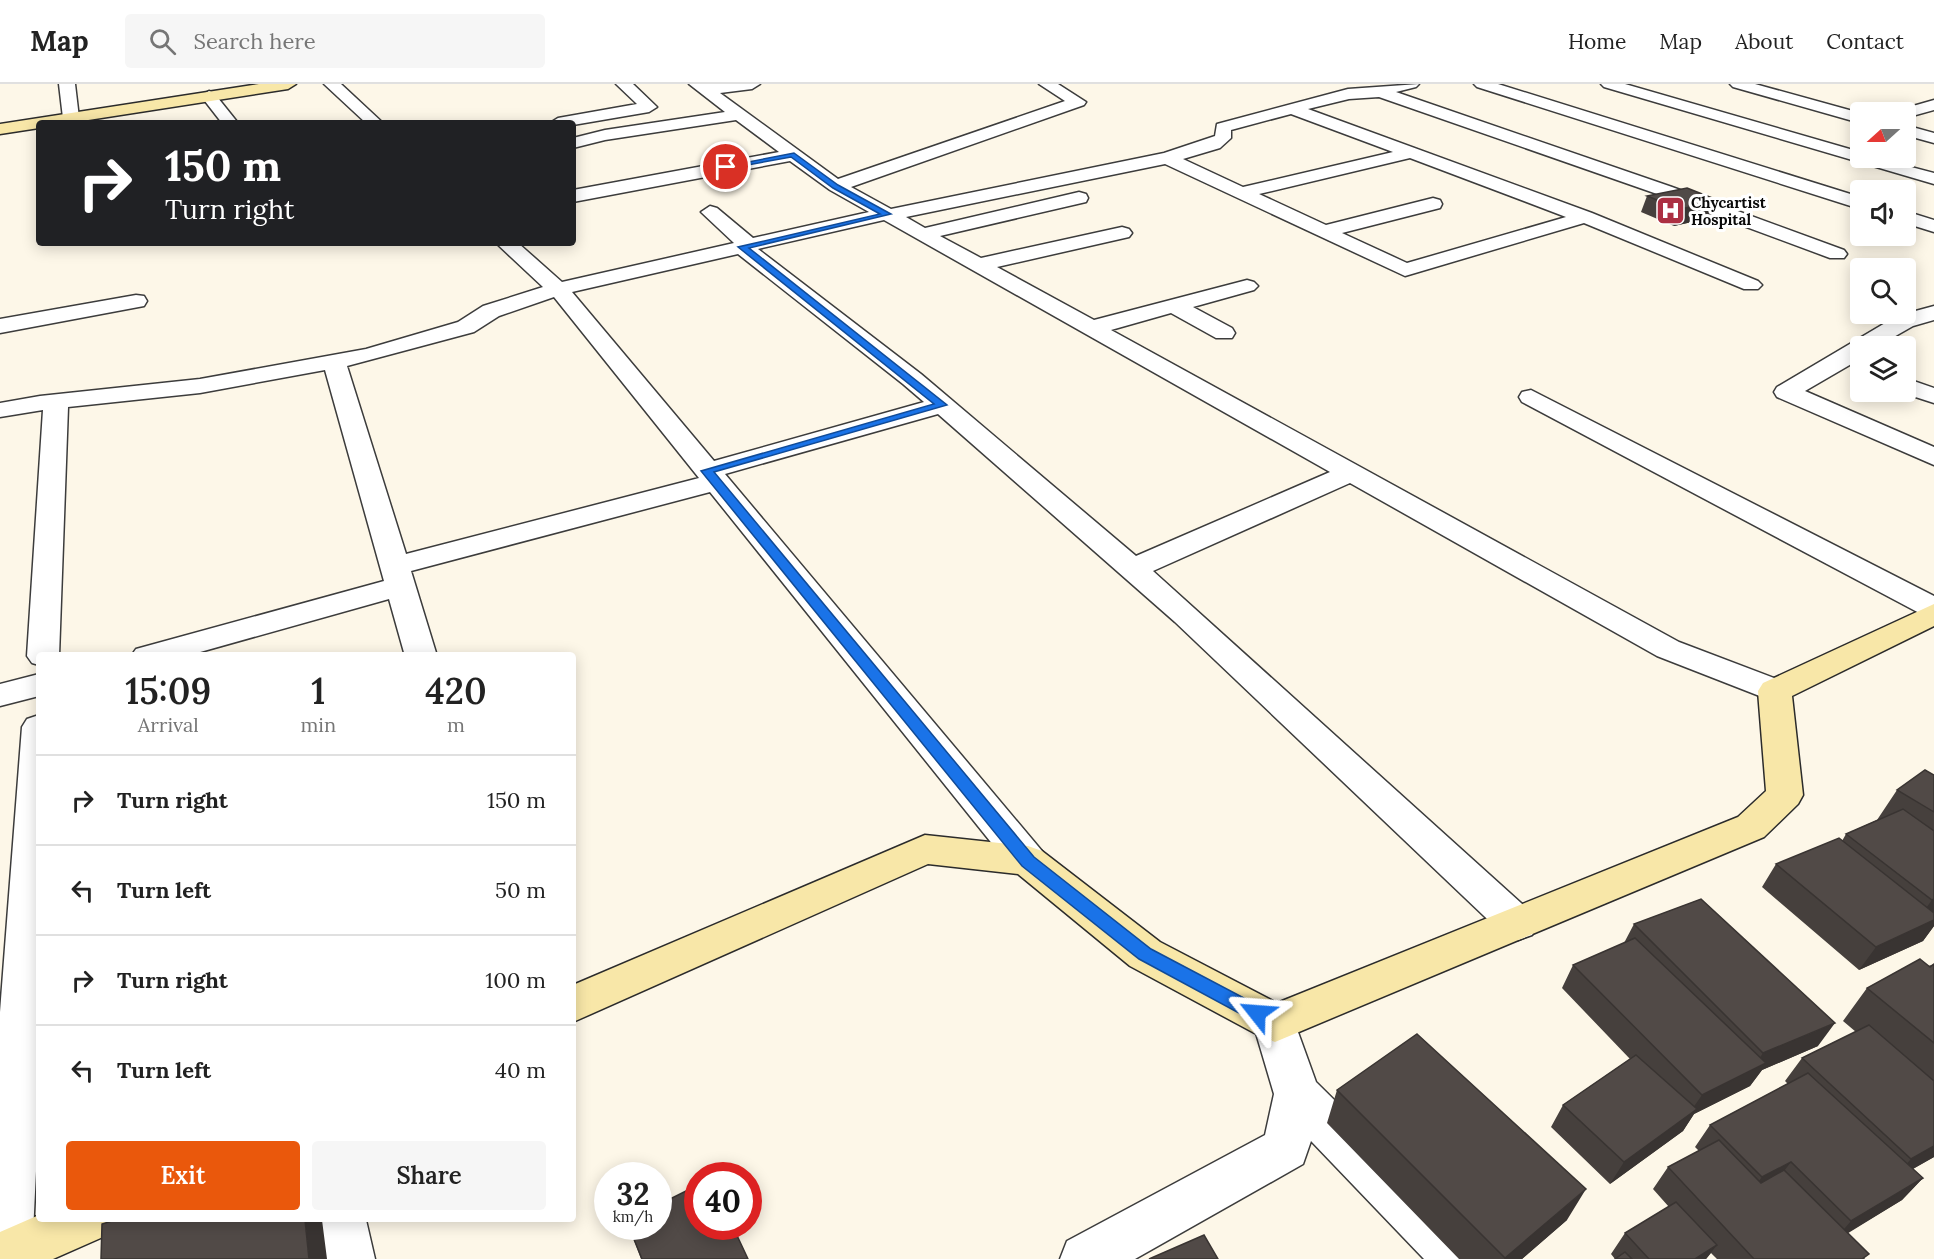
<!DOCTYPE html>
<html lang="en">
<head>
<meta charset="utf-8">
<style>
	body { margin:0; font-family:Lora,serif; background:#f6f6f6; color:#222; height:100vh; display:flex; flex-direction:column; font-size:22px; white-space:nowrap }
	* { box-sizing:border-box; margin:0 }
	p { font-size:20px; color:#767676 }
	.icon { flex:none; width:33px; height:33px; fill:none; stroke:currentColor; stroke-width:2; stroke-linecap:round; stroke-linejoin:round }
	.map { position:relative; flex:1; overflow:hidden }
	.side { position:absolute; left:36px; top:568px; width:540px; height:570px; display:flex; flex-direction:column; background:#fff; border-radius:6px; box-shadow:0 3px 15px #0003 }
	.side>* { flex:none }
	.top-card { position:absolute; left:36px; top:36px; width:540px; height:126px; border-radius:6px; box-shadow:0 3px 15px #0003; background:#202124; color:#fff; overflow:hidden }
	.needle { width:39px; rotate:249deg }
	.fabs { position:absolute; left:1850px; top:18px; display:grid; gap:12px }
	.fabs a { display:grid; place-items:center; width:66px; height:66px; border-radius:6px; background:#fff; box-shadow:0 3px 15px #0003; font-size:30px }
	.speed { position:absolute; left:594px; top:1078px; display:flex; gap:12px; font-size:30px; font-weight:700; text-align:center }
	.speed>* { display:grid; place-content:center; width:78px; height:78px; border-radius:50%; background:#fff; box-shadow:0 3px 15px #0003; line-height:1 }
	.speed small { font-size:15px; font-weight:400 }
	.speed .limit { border:9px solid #d22; background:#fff; color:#111 }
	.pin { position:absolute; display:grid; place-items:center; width:51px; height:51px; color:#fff; margin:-26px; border:3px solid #fff; border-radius:50%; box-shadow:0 2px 6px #0007 }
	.me { position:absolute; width:66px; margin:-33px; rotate:298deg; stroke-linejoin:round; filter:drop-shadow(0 0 4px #0008) }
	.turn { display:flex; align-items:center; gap:21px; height:126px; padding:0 30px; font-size:27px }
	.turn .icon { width:78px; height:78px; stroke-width:2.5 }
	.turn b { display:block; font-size:42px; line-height:51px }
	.eta { display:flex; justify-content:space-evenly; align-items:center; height:102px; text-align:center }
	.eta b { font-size:36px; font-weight:600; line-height:42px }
	.cta { display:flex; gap:12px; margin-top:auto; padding:12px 30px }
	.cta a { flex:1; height:69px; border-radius:6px; background:#ea580c; color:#fff; font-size:24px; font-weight:600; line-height:69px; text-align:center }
	.cta a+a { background:#f6f6f6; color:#222 }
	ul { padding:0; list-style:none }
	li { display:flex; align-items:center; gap:18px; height:90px; padding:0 30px; border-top:2px solid #e0e0e0 }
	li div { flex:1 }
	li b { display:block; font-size:22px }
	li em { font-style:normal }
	header { display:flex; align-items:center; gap:36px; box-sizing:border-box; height:84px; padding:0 30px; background:#fff; border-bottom:2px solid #e0e0e0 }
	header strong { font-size:28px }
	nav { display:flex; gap:33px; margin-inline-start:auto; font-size:21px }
	.search { width:420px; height:54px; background:#f6f6f6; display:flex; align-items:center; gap:15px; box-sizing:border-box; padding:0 21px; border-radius:6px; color:#767676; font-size:22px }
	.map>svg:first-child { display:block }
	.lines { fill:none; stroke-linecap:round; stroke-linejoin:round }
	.street-casing { stroke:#3c3c3c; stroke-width:3 }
	.secondary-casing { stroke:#2b2b2b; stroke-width:3 }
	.street { fill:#fff; fill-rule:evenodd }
	.secondary { fill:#f8e7a8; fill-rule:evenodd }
	.wall { fill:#46403d }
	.shaded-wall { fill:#393432 }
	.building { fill:#514a47; stroke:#393432; stroke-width:1.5 }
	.route { fill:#1a73e8; stroke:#114b97; stroke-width:1.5 }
	.labels { text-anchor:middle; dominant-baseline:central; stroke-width:6; stroke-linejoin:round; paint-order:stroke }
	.far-poi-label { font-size:15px; font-weight:bold; fill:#090909; stroke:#fff; text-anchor:start }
</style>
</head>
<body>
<header>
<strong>Map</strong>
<div class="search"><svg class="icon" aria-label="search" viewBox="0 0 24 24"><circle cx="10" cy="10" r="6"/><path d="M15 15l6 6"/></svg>Search here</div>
<nav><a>Home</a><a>Map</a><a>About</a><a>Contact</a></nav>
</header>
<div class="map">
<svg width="1934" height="1175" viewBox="0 0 1934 1175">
	<rect width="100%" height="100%" fill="#fdf7e8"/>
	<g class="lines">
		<defs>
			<path id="street" d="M59 0H75L79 34 77 37H65L63 34Z
				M324 0H341L383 39H366Z
				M616 0H633L657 23 649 28 573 41V39H550L558 34 637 20Z
				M689 0H760L752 5 720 9 838 95 1065 17 1039 0H1058L1086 18 1084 21 851 103 891 125 1164 69 1215 52 1217 40 1348 5 1419 0 1416 3 1396 8 1672 103 1844 166 1847 170 1844 174H1830L1660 111 1379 13 1349 15 1308 25 1592 129 1758 197 1762 201 1758 205H1744L1584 139 1405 192 1165 80 906 133 925 144 1079 108 1086 110 1088 114 1086 118 940 152 981 174 1122 143 1129 145 1132 149 1129 153 997 183 1094 236 1247 196 1254 198 1258 202 1254 206 1193 223 1232 244 1235 249 1232 254H1216L1171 229 1111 246 1679 558 1787 599 1792 607 1787 615 1775 618 1657 572 1350 399 1153 487 1532 829 1538 840 1532 851 1518 856 1504 851 1175 538 938 330 725 390 1042 767 1047 777 1042 787 1028 792 1014 787 710 408 411 487 437 572H405L389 515 186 572H131L136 565 384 497 325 286 200 309 68 323 59 572H39V581L32 579 27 572 43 326 0 333V319L40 312 200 295 366 265 458 238 483 222 543 203 496 159H518L562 198 734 159 701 128 710 122 717 124 753 154 869 128 830 106 790 77 573 118V106L779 68 736 36 605 56 573 64V54L605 46 725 28ZM1291 30 1393 68 1243 103 1183 75 1220 64 1231 54V46ZM1410 74 1566 133 1407 179 1342 149 1440 124 1442 120 1440 116 1433 114 1326 141 1259 110ZM884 136 1330 388 1136 472 921 290 758 165ZM738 170 903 300 924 318 714 377 572 208ZM554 213 699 394 406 470 347 282 474 248 499 232Z
				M1474 0H1498L1860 113V125L1477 3Z
				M1601 0H1625L1860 68V74H1877L1934 89V100L1604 3Z
				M1730 0H1755L1860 29V39L1733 3Z
				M209 7 214 9 238 39H222L201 12Z
				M1934 16V26L1905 34V28H1897L1899 26Z
				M1905 41 1934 49V59L1905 51Z
				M1905 127 1934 136V148L1905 139Z
				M136 211 144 212 147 217 144 222 0 249V235Z
				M1934 222V236L1913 242 1878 262H1860V275L1805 307 1934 363V381L1777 313 1774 308 1777 303 1897 232Z
				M1905 294 1934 304V319L1900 308H1905Z
				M1531 306 1934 512V533L1923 531 1522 318 1519 313 1522 308Z
				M39 590V612L0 622V600Z
				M39 631V1025L32 1170 30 1175H0V928L22 643 27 635Z
				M1275 920 1290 926 1316 998 1477 1157 1484 1175H1424L1311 1057 1303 1080 1135 1175H1060L1067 1157 1265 1051 1274 1010 1253 939 1260 926Z
				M316 1136H366L375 1175H325Z"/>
			<path id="secondary" d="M259 0H296L288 5 69 39H39V44L0 50V40Z
				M1934 520V542L1792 612 1803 711 1798 720 1764 753 1275 958 1260 952 1130 882 1018 790 928 780 573 938V901L925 751 1028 762 1042 767 1160 858 1277 919 1738 733 1766 707 1758 607 1763 599Z
				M39 1131V1136H110L103 1153 53 1175H0V1148Z"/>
		</defs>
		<use href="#street" class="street-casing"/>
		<use href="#secondary" class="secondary-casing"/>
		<use href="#street" class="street"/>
		<use href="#secondary" class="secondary"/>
	</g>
	<path class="wall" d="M1647 112 1714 133 1674 142 1641 128Z
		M1934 691V842L1923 857 1859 886 1762 803 1776 780 1842 757 1846 750 1877 736 1897 706Z
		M1634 840 1818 962 1762 986 1750 1002 1694 1030 1683 1047 1610 1100 1551 1043 1563 1021 1630 975 1562 904 1573 881 1624 859Z
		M1934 880V1073L1913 1085 1923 1094 1902 1116 1847 1149 1865 1175H1717L1711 1169 1706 1175H1615L1611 1170 1625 1149 1669 1123 1653 1105 1668 1083 1699 1067 1695 1063 1710 1041 1788 1000 1785 997 1802 974 1856 948 1843 937 1867 904Z
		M1337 1006 1567 1136 1522 1175H1459L1327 1039Z
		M629 1143 748 1175H641Z"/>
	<path class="shaded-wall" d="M1720 117 1714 133 1674 142 1680 125Z
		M1934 815V830L1915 839 1932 816Z
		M1934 836V842L1923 857 1859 886 1876 863Z
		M1835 939 1818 962 1762 986 1750 1002 1694 1030 1683 1047 1610 1100 1624 1078 1688 1031 1702 1011 1751 987 1763 969Z
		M1934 1062V1073L1891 1097 1911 1075Z
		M1791 1078 1774 1100 1745 1115 1762 1093Z
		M1923 1094 1902 1116 1832 1159 1851 1137Z
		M1586 1105 1567 1136 1522 1175H1504Z
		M305 1136H322L327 1175H309Z
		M1717 1161 1706 1175H1695Z"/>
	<path class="building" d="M1687 104 1720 117 1680 125 1647 112Z
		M1925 686 1934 691V728L1897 706Z
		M1903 725 1934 747V815L1932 816 1846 750Z
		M1839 754 1934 829V836L1876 863 1776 780Z
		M1701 815 1835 939 1763 969 1634 840Z
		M1635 854 1766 979 1702 1011 1573 881Z
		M1920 875 1930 883 1934 880V959L1867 904Z
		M1869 941 1934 997V1062L1911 1075 1802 974Z
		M1417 950 1586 1105 1505 1174 1337 1006Z
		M1636 971 1697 1025 1624 1078 1563 1021Z
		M1808 989 1923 1094 1851 1137 1791 1078 1762 1093 1710 1041Z
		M1719 1056 1761 1099 1784 1086 1869 1170 1862 1175H1754L1668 1083Z
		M698 1101V1143H733L748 1175H642L629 1143H658V1121Z
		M1676 1118 1717 1161 1695 1175H1649L1625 1149Z
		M115 1136H305L309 1175H101L102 1140Z
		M1204 1151 1218 1175H1149Z
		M1625 1168 1632 1175H1615Z"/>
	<path class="route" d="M794 69 838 101 891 130 749 164 947 321 714 388 1034 773 1151 865 1263 924 1266 929 1263 935 1257 937 1250 935 1139 875 1022 782 701 387 934 320 738 163 880 130 833 104 791 73 726 85 723 83Z"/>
	<defs>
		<symbol id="hospital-square" viewBox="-11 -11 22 22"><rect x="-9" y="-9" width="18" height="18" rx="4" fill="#ac2f42" stroke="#fff"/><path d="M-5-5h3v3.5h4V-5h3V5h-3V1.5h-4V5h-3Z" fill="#fff"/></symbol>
	</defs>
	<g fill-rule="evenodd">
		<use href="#hospital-square" x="1654" y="110" width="33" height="33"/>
	</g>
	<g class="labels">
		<g class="far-poi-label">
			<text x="1691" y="118">Chycartist<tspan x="1691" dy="17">Hospital</tspan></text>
		</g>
	</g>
</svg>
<div class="fabs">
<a><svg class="needle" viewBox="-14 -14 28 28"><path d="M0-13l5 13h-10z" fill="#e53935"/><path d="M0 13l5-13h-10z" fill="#767676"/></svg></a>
<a><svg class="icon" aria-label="sound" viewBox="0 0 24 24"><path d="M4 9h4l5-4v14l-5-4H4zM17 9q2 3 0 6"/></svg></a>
<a><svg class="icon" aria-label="search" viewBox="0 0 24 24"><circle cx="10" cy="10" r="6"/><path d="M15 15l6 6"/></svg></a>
<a><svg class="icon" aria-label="layers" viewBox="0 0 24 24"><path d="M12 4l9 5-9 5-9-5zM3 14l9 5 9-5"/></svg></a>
</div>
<div class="speed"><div>32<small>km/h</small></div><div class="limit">40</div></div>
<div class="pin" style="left:726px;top:83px;background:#d93025"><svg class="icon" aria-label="arrive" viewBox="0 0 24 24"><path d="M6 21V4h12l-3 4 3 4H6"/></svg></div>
<svg class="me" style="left:1257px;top:929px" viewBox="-20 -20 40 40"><path d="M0-17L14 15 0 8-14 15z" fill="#1a73e8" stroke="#fff" stroke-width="4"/></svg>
<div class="top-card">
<div class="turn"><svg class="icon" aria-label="right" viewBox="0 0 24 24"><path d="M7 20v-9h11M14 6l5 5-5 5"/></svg><div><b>150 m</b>Turn right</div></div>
</div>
<section class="side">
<div class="eta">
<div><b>15:09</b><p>Arrival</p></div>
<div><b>1</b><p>min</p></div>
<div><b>420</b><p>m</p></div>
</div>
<ul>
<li><svg class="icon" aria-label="right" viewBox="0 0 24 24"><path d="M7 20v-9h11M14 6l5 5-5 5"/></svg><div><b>Turn right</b></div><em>150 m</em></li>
<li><svg class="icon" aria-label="left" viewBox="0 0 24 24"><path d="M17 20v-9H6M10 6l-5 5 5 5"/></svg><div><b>Turn left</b></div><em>50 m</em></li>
<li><svg class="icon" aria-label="right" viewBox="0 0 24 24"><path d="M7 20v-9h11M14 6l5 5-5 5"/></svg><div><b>Turn right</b></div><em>100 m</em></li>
<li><svg class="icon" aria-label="left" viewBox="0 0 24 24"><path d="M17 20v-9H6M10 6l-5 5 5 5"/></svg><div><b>Turn left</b></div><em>40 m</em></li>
</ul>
<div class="cta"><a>Exit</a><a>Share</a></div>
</section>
</div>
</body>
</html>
